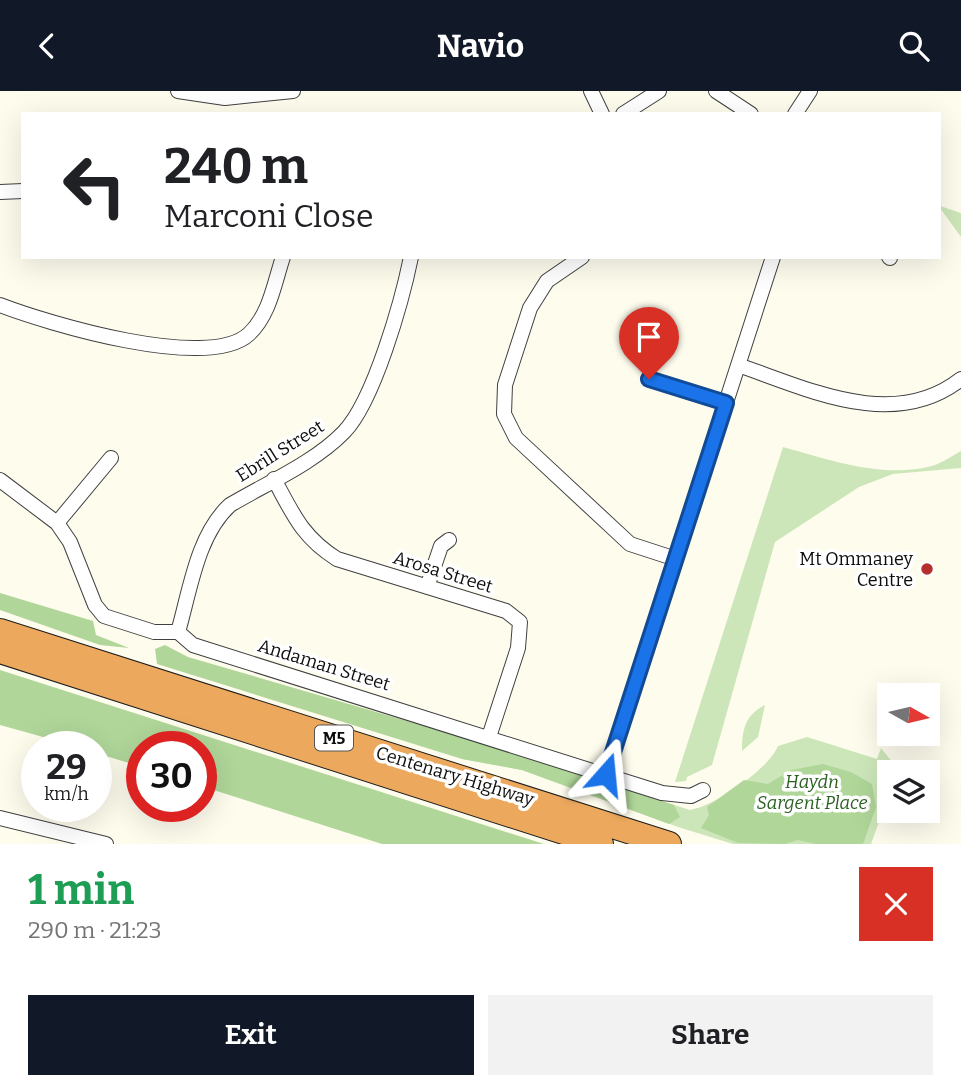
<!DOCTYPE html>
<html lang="en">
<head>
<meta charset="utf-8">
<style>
	body { margin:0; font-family:Bitter,serif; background:#f2f2f2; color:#202124; height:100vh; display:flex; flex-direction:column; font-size:26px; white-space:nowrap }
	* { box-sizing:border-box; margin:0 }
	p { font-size:23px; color:#757577 }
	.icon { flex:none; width:38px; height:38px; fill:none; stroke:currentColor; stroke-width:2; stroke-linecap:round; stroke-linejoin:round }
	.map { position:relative; height:753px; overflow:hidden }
	.drawer { display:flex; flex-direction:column; background:#fff; flex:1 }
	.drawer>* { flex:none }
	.banner { position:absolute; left:21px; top:21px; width:920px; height:147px; border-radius:0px; box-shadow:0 7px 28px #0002; background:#fff; color:#202124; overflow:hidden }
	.needle { width:46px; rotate:98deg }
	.fabs { position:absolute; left:877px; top:592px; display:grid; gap:14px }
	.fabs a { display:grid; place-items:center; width:63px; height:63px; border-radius:0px; background:#fff; box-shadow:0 7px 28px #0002; font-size:35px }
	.speed { position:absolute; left:21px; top:640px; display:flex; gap:14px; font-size:35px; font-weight:700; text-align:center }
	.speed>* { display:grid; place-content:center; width:91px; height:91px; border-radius:50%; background:#fff; box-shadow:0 7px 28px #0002; line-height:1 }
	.speed small { font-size:18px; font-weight:400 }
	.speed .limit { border:10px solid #d22; background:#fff; color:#111 }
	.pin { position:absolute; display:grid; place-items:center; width:60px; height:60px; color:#fff; margin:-72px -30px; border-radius:50% 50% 50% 0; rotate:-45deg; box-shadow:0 0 7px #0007 }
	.pin .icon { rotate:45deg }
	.me { position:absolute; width:77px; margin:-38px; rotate:18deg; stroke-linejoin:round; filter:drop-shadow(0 0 5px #0008) }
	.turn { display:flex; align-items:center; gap:24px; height:147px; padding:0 28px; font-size:32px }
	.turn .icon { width:91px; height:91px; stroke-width:2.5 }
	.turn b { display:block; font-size:49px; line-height:60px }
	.round { display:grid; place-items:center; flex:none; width:74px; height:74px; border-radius:0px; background:#f2f2f2 }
	.overview { display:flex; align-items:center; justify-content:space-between; height:119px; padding:0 28px }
	h1 { font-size:42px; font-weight:700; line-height:52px; color:#1e9e55 }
	.cta { display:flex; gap:14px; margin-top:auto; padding:14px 28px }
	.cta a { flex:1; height:80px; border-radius:0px; background:#111827; color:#fff; font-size:28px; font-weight:700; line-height:80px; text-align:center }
	.cta a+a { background:#f2f2f2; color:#202124 }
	header { display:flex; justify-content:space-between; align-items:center; height:91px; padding:0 28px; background:#111827; color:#fff; font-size:32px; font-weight:700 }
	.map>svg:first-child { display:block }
	.green { fill:#cde6b9 }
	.forest { fill:#b0d699 }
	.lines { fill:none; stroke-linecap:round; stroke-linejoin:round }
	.street-casing { stroke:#404040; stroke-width:16 }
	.highway-casing { stroke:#1e1e1e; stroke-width:26 }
	.street { stroke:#fff; stroke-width:14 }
	.highway { stroke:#eca85d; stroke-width:24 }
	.route-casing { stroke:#114b97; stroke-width:18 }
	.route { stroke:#1a73e8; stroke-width:12 }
	.poi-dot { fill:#b52f2c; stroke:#fff; stroke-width:2.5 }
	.labels { text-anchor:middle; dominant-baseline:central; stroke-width:7; stroke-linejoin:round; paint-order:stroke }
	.shield { fill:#fff; stroke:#565656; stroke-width:2 }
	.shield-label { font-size:16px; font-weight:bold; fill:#0d0d0d }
	.street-label { font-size:18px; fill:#0d0d0d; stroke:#fff }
	.poi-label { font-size:18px; fill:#0d0d0d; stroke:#fff; text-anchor:end }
	.park-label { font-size:18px; font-style:italic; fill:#2a6121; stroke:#fff }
</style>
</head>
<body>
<header><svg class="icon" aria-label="back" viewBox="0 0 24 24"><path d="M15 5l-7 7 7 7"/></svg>Navio<svg class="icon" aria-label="search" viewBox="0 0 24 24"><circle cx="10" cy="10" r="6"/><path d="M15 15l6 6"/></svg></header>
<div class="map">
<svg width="961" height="753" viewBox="0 0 961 753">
	<rect width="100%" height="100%" fill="#fefced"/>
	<path class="green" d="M940 115 961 122V146L940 117Z
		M783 356C830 369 883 388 932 375 942 372 952 365 961 360V377L893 383 859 396 775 451 712 674 687 686 686 690 675 691Z
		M765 614 758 646 742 660C742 639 745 624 765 614Z
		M807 646 877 668 881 657 900 681H889V703L871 753H733L678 736 522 679 462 668 472 649 690 719C715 715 768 679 778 655Z"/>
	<path class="forest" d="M0 502 93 530 96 544 129 557 100 554 0 519Z
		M165 554 188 566 472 649 674 714 680 726 669 733 522 679 462 668 157 573 155 558Z
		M0 579 544 753H382L201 695V656H142V676L96 662V656H79L0 634Z
		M823 673 851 681 872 693 876 716 863 753H816L798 749 785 753 738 752 701 737 709 724 707 716 744 689 768 693 791 679Z"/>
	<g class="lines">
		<defs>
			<path id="street" d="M178 0 225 7 293 0
				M591 0 602 23
				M716 0 751 23
				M623 23 659 0
				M795 23 810 0
				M0 101 23 100
				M582 166 547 190 530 217 505 294 504 323 516 347 630 453 676 468
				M889 166 890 167
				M0 214C47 232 208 281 249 243 270 223 274 193 283 166
				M738 274C808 298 894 341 961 288
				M649 288 725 312
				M274 388C293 423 302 446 337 468L506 520 520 531 518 557 489 646
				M0 389 57 432 70 451 95 514 104 525 154 541H178L193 554 662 702 691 705 703 699
				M57 432 111 367
				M427 496 441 455 449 449
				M178 541C190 500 197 444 230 414 267 392 314 372 344 341 374 310 402 210 411 166
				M606 683 773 166
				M0 727 106 753"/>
			<path id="highway" d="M0 540 669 753
				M0 560 601 753"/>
		</defs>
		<use href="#street" class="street-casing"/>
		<use href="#highway" class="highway-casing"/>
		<use href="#street" class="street"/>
		<use href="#highway" class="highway"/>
	</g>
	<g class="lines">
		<defs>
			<path id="route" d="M606 683 726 312 649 288"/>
		</defs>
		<use href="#route" class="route-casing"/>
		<use href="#route" class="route"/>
	</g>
	<circle class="poi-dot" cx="927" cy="478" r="7"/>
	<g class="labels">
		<rect class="shield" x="315" y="634.5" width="38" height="25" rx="5"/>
		<g class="shield-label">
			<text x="334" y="647">M5</text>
		</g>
		<g class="street-label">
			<text transform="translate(280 360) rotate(-32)">Ebrill Street</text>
			<text transform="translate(443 481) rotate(17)">Arosa Street</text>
			<text transform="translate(324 574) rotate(17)">Andaman Street</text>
			<text transform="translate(455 685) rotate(17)">Centenary Highway</text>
		</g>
		<g class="poi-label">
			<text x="913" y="468">Mt Ommaney<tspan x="913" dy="21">Centre</tspan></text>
		</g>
		<g class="park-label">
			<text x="812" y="691">Haydn<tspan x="812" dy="21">Sargent Place</tspan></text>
		</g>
	</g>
</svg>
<div class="fabs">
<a><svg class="needle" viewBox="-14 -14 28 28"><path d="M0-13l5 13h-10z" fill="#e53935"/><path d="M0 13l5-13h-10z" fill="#757577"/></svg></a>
<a><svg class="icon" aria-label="layers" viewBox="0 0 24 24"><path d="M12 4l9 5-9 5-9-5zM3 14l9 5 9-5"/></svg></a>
</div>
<div class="speed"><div>29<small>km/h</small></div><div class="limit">30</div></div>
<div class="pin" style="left:649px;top:288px;background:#d93025"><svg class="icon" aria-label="arrive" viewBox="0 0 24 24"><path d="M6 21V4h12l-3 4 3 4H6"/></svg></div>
<svg class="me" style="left:606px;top:683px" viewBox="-20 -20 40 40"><path d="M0-17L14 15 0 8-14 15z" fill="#1a73e8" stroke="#fff" stroke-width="4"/></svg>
<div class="banner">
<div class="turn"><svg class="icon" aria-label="left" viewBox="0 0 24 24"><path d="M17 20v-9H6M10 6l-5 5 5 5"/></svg><div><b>240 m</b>Marconi Close</div></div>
</div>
</div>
<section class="drawer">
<div class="overview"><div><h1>1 min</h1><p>290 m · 21:23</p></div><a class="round" style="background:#d93025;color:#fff"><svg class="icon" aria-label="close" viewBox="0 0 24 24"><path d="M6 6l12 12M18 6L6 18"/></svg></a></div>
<div class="cta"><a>Exit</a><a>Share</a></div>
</section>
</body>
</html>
